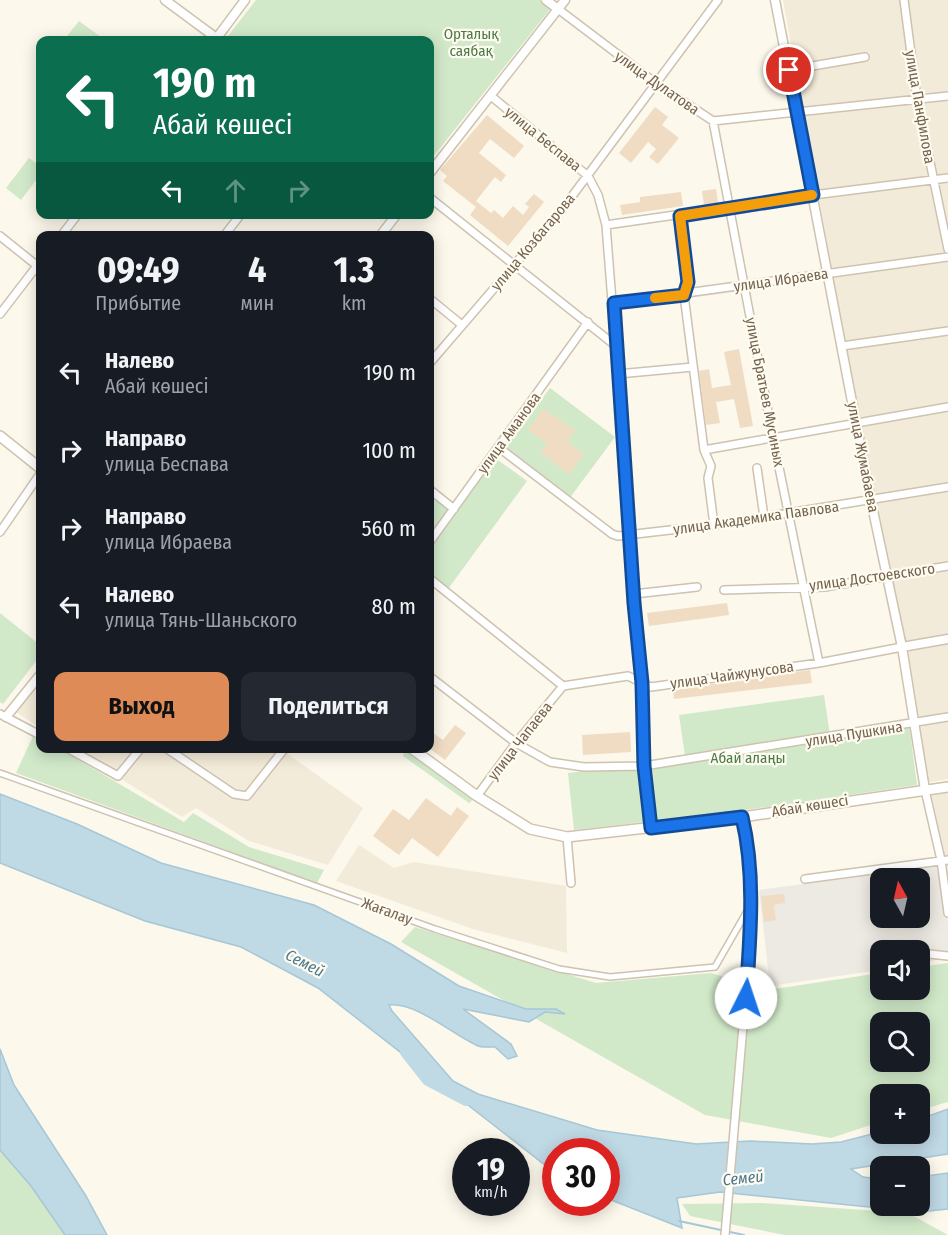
<!DOCTYPE html>
<html lang="ru">
<head>
<meta charset="utf-8">
<style>
	body { margin:0; font-family:"Fira Sans Condensed",sans-serif; background:#242831; color:#f1f3f6; height:100vh; display:flex; flex-direction:column; font-size:22px; white-space:nowrap }
	* { box-sizing:border-box; margin:0 }
	p { font-size:20px; color:#9ea1a6 }
	.icon { flex:none; width:33px; height:33px; fill:none; stroke:currentColor; stroke-width:2; stroke-linecap:round; stroke-linejoin:round }
	.map { position:relative; flex:1; overflow:hidden }
	.details { position:absolute; left:36px; top:231px; width:398px; height:522px; display:flex; flex-direction:column; background:#171b24; border-radius:12px; box-shadow:0 3px 15px #0003 }
	.details>* { flex:none }
	.hud { position:absolute; left:36px; top:36px; width:398px; height:183px; border-radius:12px; box-shadow:0 3px 15px #0003; background:#0b6e4f; color:#fff; overflow:hidden }
	.needle { width:39px; rotate:352deg }
	.tools { position:absolute; left:870px; top:868px; display:grid; gap:12px }
	.tools a { display:grid; place-items:center; width:60px; height:60px; border-radius:12px; background:#171b24; box-shadow:0 3px 15px #0003; font-size:30px }
	.speed { position:absolute; left:452px; top:1138px; display:flex; gap:12px; font-size:30px; font-weight:700; text-align:center }
	.speed>* { display:grid; place-content:center; width:78px; height:78px; border-radius:50%; background:#171b24; box-shadow:0 3px 15px #0003; line-height:1 }
	.speed small { font-size:15px; font-weight:400 }
	.speed .limit { border:9px solid #d22; background:#fff; color:#111 }
	.pin { position:absolute; display:grid; place-items:center; width:51px; height:51px; color:#fff; margin:-26px; border:3px solid #fff; border-radius:50%; box-shadow:0 2px 6px #0007 }
	.me { position:absolute; width:66px; margin:-33px; rotate:4deg; stroke-linejoin:round; filter:drop-shadow(0 0 4px #0008) }
	.turn { display:flex; align-items:center; gap:21px; height:126px; padding:0 18px; font-size:27px }
	.turn .icon { width:78px; height:78px; stroke-width:2.5 }
	.turn b { display:block; font-size:42px; line-height:51px }
	.lanes { display:flex; align-items:center; height:57px; padding:0 18px; background:#0003; justify-content:center; gap:30px; direction:ltr }
	.lanes .off { opacity:.35 }
	.eta { display:flex; justify-content:space-evenly; align-items:center; height:102px; text-align:center }
	.eta b { font-size:36px; font-weight:700; line-height:42px }
	.action { display:flex; gap:12px; margin-top:auto; padding:12px 18px }
	.action a { flex:1; height:69px; border-radius:12px; background:#de8b57; color:#111; font-size:24px; font-weight:700; line-height:69px; text-align:center }
	.action a+a { background:#242831; color:#f1f3f6 }
	ul { padding:0; list-style:none }
	li { display:flex; align-items:center; gap:18px; height:78px; padding:0 18px }
	li div { flex:1 }
	li b { display:block; font-size:22px }
	li em { font-style:normal }
	.map>svg:first-child { display:block }
	.residential { fill:#f3ebd9 }
	.industrial { fill:#edeae3; fill-rule:evenodd }
	.green { fill:#d1e9c9; fill-rule:evenodd }
	.water { fill:#bfd9e5; stroke:#a6c7d6; stroke-width:1.5 }
	.lines { fill:none; stroke-linecap:round; stroke-linejoin:round }
	.stream { stroke:#a6c7d6; stroke-width:2 }
	.river { stroke:#bfd9e5; stroke-width:12 }
	.building { fill:#f0dcc3 }
	.pedestrian-casing { stroke:#cec2b0; stroke-width:8 }
	.minor-casing { stroke:#cec2b0; stroke-width:10 }
	.tertiary-casing { stroke:#cec2b0; stroke-width:11 }
	.secondary-casing { stroke:#d0c3ae; stroke-width:12 }
	.pedestrian { stroke:#fff; stroke-width:5 }
	.minor { stroke:#fff; stroke-width:7 }
	.tertiary { stroke:#fff; stroke-width:8 }
	.secondary { stroke:#fff; stroke-width:9 }
	.route-casing { stroke:#114b97; stroke-width:15 }
	.route { stroke:#1a73e8; stroke-width:10 }
	.slow { stroke:#f59e0b; stroke-width:10 }
	.labels { text-anchor:middle; dominant-baseline:central; stroke-width:4.5; stroke-linejoin:round; paint-order:stroke }
	.park-label { font-size:15px; fill:#4d7a47; stroke:#fefbf1 }
	.street-label { font-size:15px; fill:#76634e; stroke:#fefbf1 }
	.water-label { font-size:16px; font-style:italic; fill:#4c788e; stroke:#fefbf1 }
</style>
</head>
<body>
<div class="map">
<svg width="948" height="1235" viewBox="0 0 948 1235">
	<rect width="100%" height="100%" fill="#fcf8eb"/>
	<path class="residential" d="M783 0H948V779L925 783Z
		M40 681V728L16 712Z
		M161 748 166 752 169 748 281 749 363 808 328 865 249 841 196 808 182 817 73 749Z
		M948 791V904L930 794Z
		M359 845 394 868 414 862 566 886 567 953 473 929 336 881Z"/>
	<path class="industrial" d="M940 866 948 923V957L920 964V951H880V970L770 986 759 890ZM880 879H920V918H880Z"/>
	<path class="green" d="M256 0H540L551 8 429 162V40H234L228 36Z
		M79 21 105 40H64Z
		M29 158 40 166V175L21 200 6 188Z
		M550 388 615 437 569 499 503 450Z
		M495 458 527 481 448 589 429 575V548Z
		M429 492 450 507 429 535Z
		M0 613 40 645V656L3 704 0 702Z
		M824 695 830 735 909 724 917 785 657 823 648 761 685 756 679 715Z
		M34 734 40 737V748L60 749 184 822 193 813 249 847 324 870 317 883 16 773Z
		M405 749H411L477 796 469 803 403 756Z
		M637 765 644 822 574 830 568 773Z
		M415 927 596 983 711 973 768 990 880 973V990H920V967L948 963V1102L920 1110V1095H880V1122L831 1138 705 1115 401 942ZM880 1023H920V1062H880Z
		M0 1150 31 1186 65 1235H0Z
		M763 1203 908 1213 948 1235H785L690 1216 682 1204Z"/>
	<path class="water" d="M0 794 77 824 161 863 314 905 391 944 459 986 526 1009H556L565 1014 545 1012 529 1022 463 1009 511 1044 517 1056 508 1059 495 1047C489 1047 481 1048 476 1045 452 1034 416 1002 389 1005L392 1011 453 1081 478 1094 597 1130 696 1144 750 1141 812 1144 841 1142 880 1132V1134H920V1119L948 1109V1154L851 1169 863 1177 880 1179V1206H920V1177L948 1173V1209L919 1212 720 1192 677 1198 682 1228 606 1198V1152H555V1173L318 988 241 947 145 921 0 863Z
		M0 1049 14 1085 86 1196 107 1235H65L31 1186 0 1150Z"/>
	<g class="lines">
		<path class="stream" d="M679 1221 744 1235"/>
		<path class="river" d="M406 1052 428 1080 466 1100"/>
	</g>
	<path class="building" d="M655 107 668 117 662 125 679 138 658 164 649 157 656 149 648 142 631 163 619 153Z
		M487 115 524 146 514 158 490 139 479 153 506 175 501 182 495 177 476 201 491 213 494 210 503 218 513 206 523 215 529 207 525 204 534 194 544 202 508 246 470 215 476 207 443 181 447 176 440 170Z
		M716 189 718 203 704 205 702 191Z
		M681 192 683 206 622 215 620 205 640 202V197Z
		M739 349 753 426 740 428 734 399 716 402 720 423 706 425 699 371 709 369 712 388 731 385 724 352Z
		M543 409 575 430 567 442 584 454 569 474 540 452 547 443 528 430Z
		M727 603 729 615 649 626 647 613Z
		M810 670 812 683 674 699 673 690Z
		M455 725 466 733 445 760 429 748V730L443 740Z
		M630 732 631 752 583 755 582 735Z
		M426 798 451 816 457 807 469 816 438 857 412 838 399 855 373 836 393 809 409 820Z
		M784 894 785 903 774 905 776 920 764 922 761 896Z"/>
	<g class="lines">
		<defs>
			<path id="pedestrian" d="M0 773 435 929 559 969 610 977 715 967 750 906"/>
			<path id="minor" d="M904 0 917 99 948 249
				M558 9 657 84 713 121 948 96
				M789 70 865 57
				M491 96 588 176 598 195 606 225 642 683 644 766 651 828
				M713 121 773 438 819 663
				M429 197 616 346
				M680 216 688 282 684 295 704 450 711 466 708 478 714 525
				M606 225 813 195 948 178
				M0 236 40 268
				M61 236 78 214
				M224 236 241 214
				M429 298 462 325
				M614 303 948 257
				M0 314 40 262
				M842 346 948 331
				M429 364 564 207 718 0
				M618 374 693 367
				M498 447 612 534 618 536 714 525 948 487
				M704 450 948 407
				M757 468 764 517
				M429 489 454 509
				M0 532 40 474
				M429 543 588 322
				M429 578 563 686 628 676 651 687 819 663 902 647
				M724 590 825 587 948 566
				M634 594 697 587
				M429 676 516 743 550 762 584 767 644 766 948 717
				M0 714 40 735
				M67 748 118 776 141 748
				M166 748 234 794 247 796 285 748
				M925 790 941 860 948 913
				M477 796 516 743 563 686
				M567 837 571 883
				M805 879 948 860
				M920 953 948 956
				M725 1235C731 1165 737 1095 743 1026 749 957 758 884 742 817"/>
			<path id="tertiary" d="M165 0 219 40
				M546 0 558 9
				M775 0 871 501 902 647 925 790
				M216 39 245 0
				M429 174 565 0
				M380 236 397 214
				M902 647 948 639
				M6 717 40 675"/>
			<path id="secondary" d="M0 436 40 468
				M411 748 477 796 530 829 567 837 742 817 948 787"/>
		</defs>
		<use href="#pedestrian" class="pedestrian-casing"/>
		<use href="#minor" class="minor-casing"/>
		<use href="#tertiary" class="tertiary-casing"/>
		<use href="#secondary" class="secondary-casing"/>
		<use href="#pedestrian" class="pedestrian"/>
		<use href="#minor" class="minor"/>
		<use href="#tertiary" class="tertiary"/>
		<use href="#secondary" class="secondary"/>
	</g>
	<g class="lines">
		<defs>
			<path id="route" d="M746 998C750 938 756 875 742 817L651 828 644 766 642 683 634 603 614 303 684 295 688 282 680 216 813 195 789 70"/>
		</defs>
		<use href="#route" class="route-casing"/>
		<use href="#route" class="route"/>
		<path class="slow" d="M655 298 684 295 688 282 680 216 812 195"/>
	</g>
	<g class="labels">
		<g class="park-label">
			<text x="471" y="34">Орталық<tspan x="471" dy="17">саябақ</tspan></text>
			<text x="748" y="758">Абай алаңы</text>
		</g>
		<g class="street-label">
			<text transform="translate(657 83) rotate(35)">улица Дулатова</text>
			<text transform="translate(920 107) rotate(80)">улица Панфилова</text>
			<text transform="translate(543 139) rotate(39)">улица Беспава</text>
			<text transform="translate(533 242) rotate(-50)">улица Козбагарова</text>
			<text transform="translate(781 280) rotate(-8)">улица Ибраева</text>
			<text transform="translate(765 392) rotate(79)">улица Братьев Мусиных</text>
			<text transform="translate(509 433) rotate(-54)">улица Аманова</text>
			<text transform="translate(863 457) rotate(79)">улица Жумабаева</text>
			<text transform="translate(756 518) rotate(-8)">улица Академика Павлова</text>
			<text transform="translate(872 577) rotate(-8)">улица Достоевского</text>
			<text transform="translate(732 675) rotate(-8)">улица Чайжунусова</text>
			<text transform="translate(854 734) rotate(-9)">улица Пушкина</text>
			<text transform="translate(520 741) rotate(-52)">улица Чапаева</text>
			<text transform="translate(810 806) rotate(-9)">Абай көшесі</text>
			<text transform="translate(387 911) rotate(20)">Жағалау</text>
		</g>
		<g class="water-label">
			<text transform="translate(305 963) rotate(27)">Семей</text>
			<text transform="translate(743 1178) rotate(-6)">Семей</text>
		</g>
	</g>
</svg>
<div class="tools">
<a><svg class="needle" viewBox="-14 -14 28 28"><path d="M0-13l5 13h-10z" fill="#e53935"/><path d="M0 13l5-13h-10z" fill="#9ea1a6"/></svg></a>
<a><svg class="icon" aria-label="sound" viewBox="0 0 24 24"><path d="M4 9h4l5-4v14l-5-4H4zM17 9q2 3 0 6"/></svg></a>
<a><svg class="icon" aria-label="search" viewBox="0 0 24 24"><circle cx="10" cy="10" r="6"/><path d="M15 15l6 6"/></svg></a>
<a>+</a>
<a>−</a>
</div>
<div class="speed"><div>19<small>km/h</small></div><div class="limit">30</div></div>
<div class="pin" style="left:789px;top:70px;background:#d93025"><svg class="icon" aria-label="arrive" viewBox="0 0 24 24"><path d="M6 21V4h12l-3 4 3 4H6"/></svg></div>
<svg class="me" style="left:746px;top:998px" viewBox="-20 -20 40 40"><circle r="19" fill="#fff"/><path d="M0-13L10 11 0 6-10 11z" fill="#1a73e8"/></svg>
<div class="hud">
<div class="turn"><svg class="icon" aria-label="left" viewBox="0 0 24 24"><path d="M17 20v-9H6M10 6l-5 5 5 5"/></svg><div><b>190 m</b>Абай көшесі</div></div>
<div class="lanes"><svg class="icon" aria-label="left" viewBox="0 0 24 24"><path d="M17 20v-9H6M10 6l-5 5 5 5"/></svg><svg class="icon off" aria-label="ahead" viewBox="0 0 24 24"><path d="M12 20V5M6 11l6-6 6 6"/></svg><svg class="icon off" aria-label="right" viewBox="0 0 24 24"><path d="M7 20v-9h11M14 6l5 5-5 5"/></svg></div>
</div>
<section class="details">
<div class="eta">
<div><b>09:49</b><p>Прибытие</p></div>
<div><b>4</b><p>мин</p></div>
<div><b>1.3</b><p>km</p></div>
</div>
<ul>
<li><svg class="icon" aria-label="left" viewBox="0 0 24 24"><path d="M17 20v-9H6M10 6l-5 5 5 5"/></svg><div><b>Налево</b><p>Абай көшесі</p></div><em>190 m</em></li>
<li><svg class="icon" aria-label="right" viewBox="0 0 24 24"><path d="M7 20v-9h11M14 6l5 5-5 5"/></svg><div><b>Направо</b><p>улица Беспава</p></div><em>100 m</em></li>
<li><svg class="icon" aria-label="right" viewBox="0 0 24 24"><path d="M7 20v-9h11M14 6l5 5-5 5"/></svg><div><b>Направо</b><p>улица Ибраева</p></div><em>560 m</em></li>
<li><svg class="icon" aria-label="left" viewBox="0 0 24 24"><path d="M17 20v-9H6M10 6l-5 5 5 5"/></svg><div><b>Налево</b><p>улица Тянь-Шаньского</p></div><em>80 m</em></li>
</ul>
<div class="action"><a>Выход</a><a>Поделиться</a></div>
</section>
</div>
</body>
</html>
